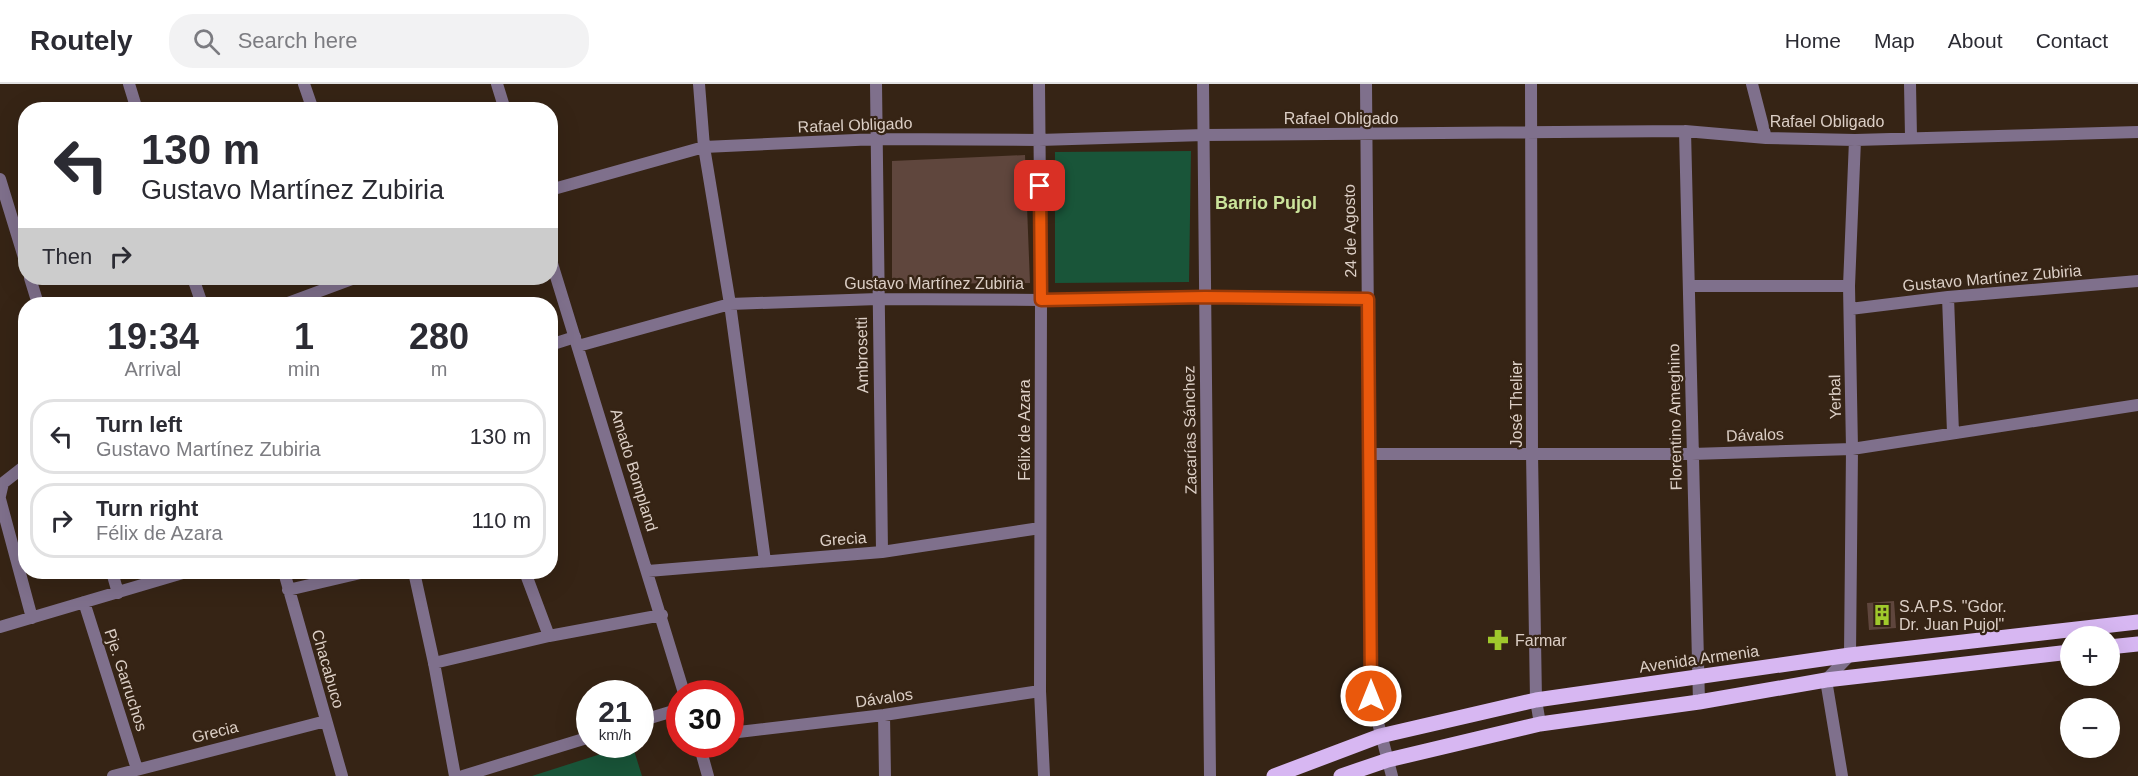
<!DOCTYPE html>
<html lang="en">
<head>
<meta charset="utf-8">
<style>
	body { margin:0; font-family:Helvetica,sans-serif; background:#f2f2f3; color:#2b2b33; height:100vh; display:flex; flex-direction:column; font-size:22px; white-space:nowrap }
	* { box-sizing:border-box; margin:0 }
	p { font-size:20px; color:#7c7c81 }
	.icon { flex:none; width:33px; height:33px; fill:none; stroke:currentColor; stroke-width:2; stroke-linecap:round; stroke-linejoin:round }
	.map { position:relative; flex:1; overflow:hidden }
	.drawer { position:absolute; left:18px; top:213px; width:540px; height:282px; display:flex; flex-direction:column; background:#fff; border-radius:24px; box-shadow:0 6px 24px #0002 }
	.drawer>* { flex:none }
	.hud { position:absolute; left:18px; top:18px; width:540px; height:183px; border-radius:24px; box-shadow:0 6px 24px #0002; background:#fff; color:#2b2b33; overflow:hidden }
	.tools { position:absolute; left:2060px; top:542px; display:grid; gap:12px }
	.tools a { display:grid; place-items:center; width:60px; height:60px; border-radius:50%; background:#fff; box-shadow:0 6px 24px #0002; font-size:30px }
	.speed { position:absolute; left:576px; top:596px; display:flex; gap:12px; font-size:30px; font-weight:700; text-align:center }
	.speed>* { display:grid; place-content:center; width:78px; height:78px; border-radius:50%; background:#fff; box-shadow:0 6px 24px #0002; line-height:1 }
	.speed small { font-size:15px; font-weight:400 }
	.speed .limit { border:9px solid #d22; background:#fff; color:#111 }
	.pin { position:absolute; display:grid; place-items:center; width:51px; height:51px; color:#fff; margin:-26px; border-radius:12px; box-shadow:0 3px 9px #0006 }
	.me { position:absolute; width:66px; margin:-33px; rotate:0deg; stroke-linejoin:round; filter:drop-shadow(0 0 4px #0008) }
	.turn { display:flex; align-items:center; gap:21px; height:126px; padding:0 24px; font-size:27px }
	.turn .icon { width:78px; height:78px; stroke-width:2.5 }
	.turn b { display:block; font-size:42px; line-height:51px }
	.then { display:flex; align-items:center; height:57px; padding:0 24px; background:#0003; gap:12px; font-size:22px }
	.eta { display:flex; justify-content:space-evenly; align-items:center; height:102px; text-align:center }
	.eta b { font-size:36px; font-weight:700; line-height:42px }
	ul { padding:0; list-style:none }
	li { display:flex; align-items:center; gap:18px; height:75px; margin:0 12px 9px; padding:0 12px; border:3px solid #e1e1e2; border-radius:24px }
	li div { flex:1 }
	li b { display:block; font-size:22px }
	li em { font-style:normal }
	header { display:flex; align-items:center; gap:36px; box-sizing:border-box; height:84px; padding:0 30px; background:#fff; border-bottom:2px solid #e1e1e2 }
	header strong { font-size:28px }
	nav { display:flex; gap:33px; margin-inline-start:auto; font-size:21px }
	.search { width:420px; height:54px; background:#f2f2f3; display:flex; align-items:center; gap:15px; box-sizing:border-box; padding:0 21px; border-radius:24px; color:#7c7c81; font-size:22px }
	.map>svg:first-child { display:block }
	.green { fill:#195539 }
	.building { fill:#5f463d }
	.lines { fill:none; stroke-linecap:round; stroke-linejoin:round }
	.service { stroke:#7f708c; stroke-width:12 }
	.minor { stroke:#7f708c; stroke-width:12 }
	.primary { stroke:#d7b7f2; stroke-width:15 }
	.route-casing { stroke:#983908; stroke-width:15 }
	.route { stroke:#ea580c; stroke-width:10 }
	.labels { text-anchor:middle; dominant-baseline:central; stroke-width:4.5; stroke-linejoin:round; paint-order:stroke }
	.street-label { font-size:16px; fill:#dccfc6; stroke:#362415 }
	.poi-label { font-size:16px; fill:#dccfc6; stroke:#362415; text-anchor:start }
	.neighbourhood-label { font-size:18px; font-weight:bold; fill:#cbe49b; stroke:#362415 }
</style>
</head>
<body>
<header>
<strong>Routely</strong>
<div class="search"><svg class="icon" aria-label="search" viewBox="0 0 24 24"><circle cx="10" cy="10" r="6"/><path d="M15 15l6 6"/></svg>Search here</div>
<nav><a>Home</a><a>Map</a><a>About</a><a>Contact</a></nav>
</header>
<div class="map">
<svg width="2138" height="692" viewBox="0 0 2138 692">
	<rect width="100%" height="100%" fill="#362415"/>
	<path class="green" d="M1191 67 1189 198 1055 199V68Z
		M632 660 642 692H532Z"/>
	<path class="building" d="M1025 71 1030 199 892 200V77Z
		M1894 517 1896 544 1869 546 1867 519Z"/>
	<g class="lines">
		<path class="service" d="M550 261 575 253
			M414 488 434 579"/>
		<path class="minor" d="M129 0 137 26
			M304 0 313 26
			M497 0 505 26
			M699 0 704 63 730 220 765 477
			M876 0 882 468
			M1039 0 1041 216 1040 607 1044 692
			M1203 0 1210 692
			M1366 0 1371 612 1392 692
			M1531 0 1532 369 1536 616 1540 640
			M1752 0 1766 54
			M1910 0 1911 53
			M1685 47 1699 618
			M0 95 26 180
			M550 106 704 63 877 55 1039 56 1204 51 1685 47 1766 54 1855 56 2138 48
			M550 173 684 609
			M30 194 38 220
			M193 194 202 220
			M1689 202H1849
			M1948 213 1953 349
			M285 220 355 194
			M1850 225 1948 213 2138 197
			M578 262 730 220 878 215 1041 216 1205 213 1368 215
			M1370 370H1692L1852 365 2138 321
			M0 412 3 399 26 381
			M0 415 32 534
			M648 487 882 468 1040 444
			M112 488 118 509
			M284 488 342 692
			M525 488 549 552
			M288 506 365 488
			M84 518 137 685
			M0 543 186 488
			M884 631 885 692
			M640 637 680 625
			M730 649 884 631 1040 607
			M699 660 708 692
			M113 692 326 637
			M455 692 434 579 549 552 662 531
			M463 692 590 653
			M1842 692 1826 596 1850 571 1852 365 1849 202 1855 56"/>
		<path class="primary" d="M2109 563 2138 560
			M1274 692 1380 652 1536 616 1850 571 2138 538
			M1341 692 1388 676 1540 640 1699 618 1826 596 2070 568"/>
	</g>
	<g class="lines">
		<defs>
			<path id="route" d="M1040 102 1041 216 1205 213 1368 215 1371 612"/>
		</defs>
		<use href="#route" class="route-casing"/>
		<use href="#route" class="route"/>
	</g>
	<defs>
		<symbol id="building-bare" viewBox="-9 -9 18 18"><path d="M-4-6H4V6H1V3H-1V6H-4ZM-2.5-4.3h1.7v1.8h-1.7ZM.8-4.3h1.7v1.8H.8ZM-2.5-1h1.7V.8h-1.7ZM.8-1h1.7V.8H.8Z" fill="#a0c92c" stroke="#362415" stroke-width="2.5" paint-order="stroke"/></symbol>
		<symbol id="pharmacy-bare" viewBox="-9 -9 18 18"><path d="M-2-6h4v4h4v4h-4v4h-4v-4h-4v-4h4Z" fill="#a0c92c" stroke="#362415" stroke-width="2.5" paint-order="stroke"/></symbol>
	</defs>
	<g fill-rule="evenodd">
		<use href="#building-bare" x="1867" y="516" width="30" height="30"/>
		<use href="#pharmacy-bare" x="1483" y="541" width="30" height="30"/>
	</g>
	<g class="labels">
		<g class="street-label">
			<text x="1341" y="34">Rafael Obligado</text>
			<text x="1827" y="37">Rafael Obligado</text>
			<text transform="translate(855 41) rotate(-2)">Rafael Obligado</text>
			<text transform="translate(1350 147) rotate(-91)">24 de Agosto</text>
			<text transform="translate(1992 194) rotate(-5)">Gustavo Martínez Zubiria</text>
			<text x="934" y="199">Gustavo Martínez Zubiria</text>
			<text transform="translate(862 271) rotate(-91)">Ambrosetti</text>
			<text transform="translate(1835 313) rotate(-91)">Yerbal</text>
			<text transform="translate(1516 320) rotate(-90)">José Thelier</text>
			<text transform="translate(1675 333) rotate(-91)">Florentino Ameghino</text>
			<text transform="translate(1024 346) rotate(-90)">Félix de Azara</text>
			<text transform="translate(1190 346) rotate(-91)">Zacarías Sánchez</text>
			<text transform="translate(1755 351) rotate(-2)">Dávalos</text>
			<text transform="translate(634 386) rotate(73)">Amado Bompland</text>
			<text transform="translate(843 455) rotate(-4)">Grecia</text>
			<text transform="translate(1699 575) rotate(-8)">Avenida Armenia</text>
			<text transform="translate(328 585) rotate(74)">Chacabuco</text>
			<text transform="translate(126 596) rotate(72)">Pje. Garruchos</text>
			<text transform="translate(884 614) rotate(-8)">Dávalos</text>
			<text transform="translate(215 648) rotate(-14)">Grecia</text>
		</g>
		<g class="poi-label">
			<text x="1899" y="522">S.A.P.S. "Gdor.<tspan x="1899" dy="18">Dr. Juan Pujol"</tspan></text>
			<text x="1515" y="556">Farmar</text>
		</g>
		<g class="neighbourhood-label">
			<text x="1266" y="119">Barrio Pujol</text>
		</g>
	</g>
</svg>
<div class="tools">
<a>+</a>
<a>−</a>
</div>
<div class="speed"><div>21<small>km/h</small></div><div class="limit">30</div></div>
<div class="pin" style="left:1040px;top:102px;background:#d93025"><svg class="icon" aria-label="arrive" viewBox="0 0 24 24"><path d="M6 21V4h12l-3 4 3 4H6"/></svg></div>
<svg class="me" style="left:1371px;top:612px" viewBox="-20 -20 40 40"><circle r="17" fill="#ea580c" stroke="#fff" stroke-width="3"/><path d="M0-11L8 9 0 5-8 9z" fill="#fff"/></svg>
<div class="hud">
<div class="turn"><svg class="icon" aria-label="left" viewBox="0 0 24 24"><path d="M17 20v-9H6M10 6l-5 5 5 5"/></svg><div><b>130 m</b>Gustavo Martínez Zubiria</div></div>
<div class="then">Then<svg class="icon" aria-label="right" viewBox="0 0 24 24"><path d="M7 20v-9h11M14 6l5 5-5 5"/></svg></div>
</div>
<section class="drawer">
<div class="eta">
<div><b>19:34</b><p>Arrival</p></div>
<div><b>1</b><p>min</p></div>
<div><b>280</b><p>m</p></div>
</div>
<ul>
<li><svg class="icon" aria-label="left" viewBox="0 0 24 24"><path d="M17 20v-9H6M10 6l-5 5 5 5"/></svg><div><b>Turn left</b><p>Gustavo Martínez Zubiria</p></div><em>130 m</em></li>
<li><svg class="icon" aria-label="right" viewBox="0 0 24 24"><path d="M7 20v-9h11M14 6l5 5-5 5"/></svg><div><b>Turn right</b><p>Félix de Azara</p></div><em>110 m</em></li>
</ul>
</section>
</div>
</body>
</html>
